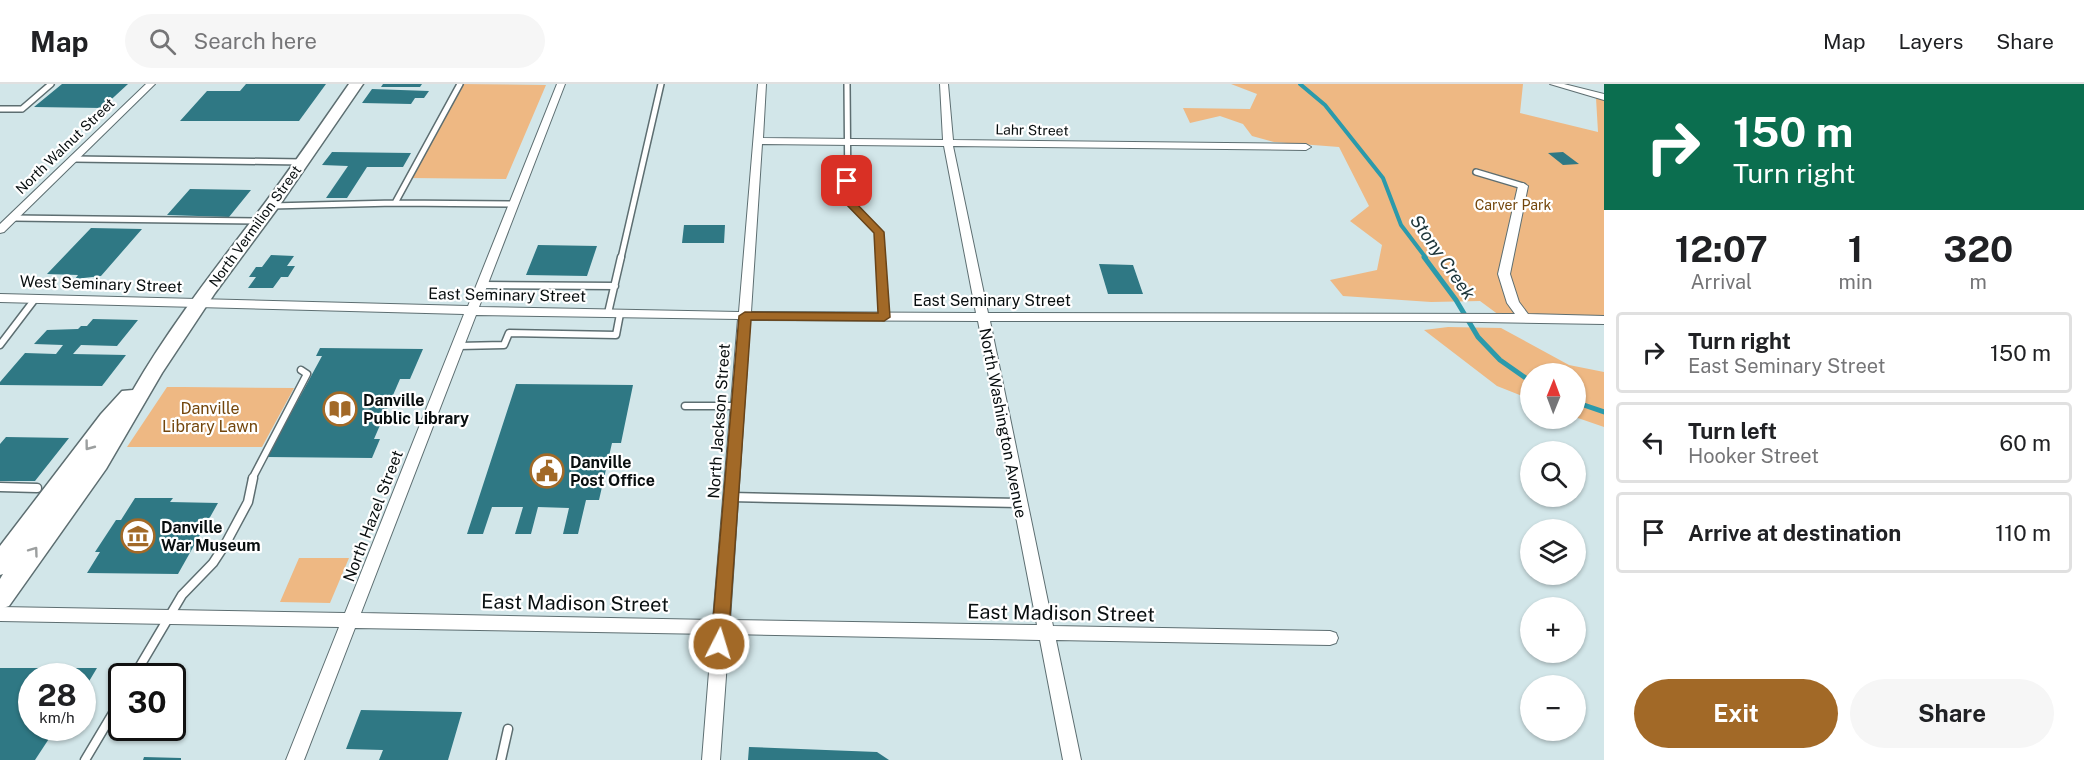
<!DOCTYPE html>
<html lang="en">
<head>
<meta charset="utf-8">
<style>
	body { margin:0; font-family:"Public Sans",sans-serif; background:#f6f6f6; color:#202124; height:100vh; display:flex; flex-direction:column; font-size:22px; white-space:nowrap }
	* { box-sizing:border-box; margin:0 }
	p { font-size:20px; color:#757577 }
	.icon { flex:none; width:33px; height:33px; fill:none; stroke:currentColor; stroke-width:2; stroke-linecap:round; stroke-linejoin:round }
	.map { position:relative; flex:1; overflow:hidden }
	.sheet { display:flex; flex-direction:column; background:#fff; width:480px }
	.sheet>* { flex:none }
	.top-card { background:#0b6e4f; color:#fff; overflow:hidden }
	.needle { width:39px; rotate:1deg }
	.fabs { position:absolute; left:1520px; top:279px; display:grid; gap:12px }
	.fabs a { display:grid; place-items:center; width:66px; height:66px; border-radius:50%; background:#fff; box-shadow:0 2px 4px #0004; font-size:30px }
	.speed { position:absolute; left:18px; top:579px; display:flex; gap:12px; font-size:30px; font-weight:700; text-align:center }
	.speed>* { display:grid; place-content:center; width:78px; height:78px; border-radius:50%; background:#fff; box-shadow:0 2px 4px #0004; line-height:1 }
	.speed small { font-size:15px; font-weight:400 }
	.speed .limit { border:3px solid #111; border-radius:9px; background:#fff; color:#111 }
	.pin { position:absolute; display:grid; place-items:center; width:51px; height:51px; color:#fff; margin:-26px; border-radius:12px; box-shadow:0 3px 9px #0006 }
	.me { position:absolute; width:66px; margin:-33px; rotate:5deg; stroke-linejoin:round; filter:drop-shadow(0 0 4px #0008) }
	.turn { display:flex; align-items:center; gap:21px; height:126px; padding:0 30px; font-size:27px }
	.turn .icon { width:78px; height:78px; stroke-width:2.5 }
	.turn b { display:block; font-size:42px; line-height:51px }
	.eta { display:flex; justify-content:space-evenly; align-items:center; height:102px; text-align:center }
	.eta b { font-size:36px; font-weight:700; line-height:42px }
	.cta { display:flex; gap:12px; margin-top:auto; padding:12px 30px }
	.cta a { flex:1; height:69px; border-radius:36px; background:#a26927; color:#fff; font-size:24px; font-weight:700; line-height:69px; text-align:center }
	.cta a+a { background:#f6f6f6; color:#202124 }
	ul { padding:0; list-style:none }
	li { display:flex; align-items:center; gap:18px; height:81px; margin:0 12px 9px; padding:0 18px; border:3px solid #e0e0e0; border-radius:6px }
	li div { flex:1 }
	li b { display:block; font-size:22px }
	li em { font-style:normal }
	header { display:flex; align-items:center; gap:36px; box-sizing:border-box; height:84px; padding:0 30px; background:#fff; border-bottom:2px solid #e0e0e0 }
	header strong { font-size:28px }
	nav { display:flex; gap:33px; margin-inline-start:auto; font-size:21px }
	.search { width:420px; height:54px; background:#f6f6f6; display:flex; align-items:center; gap:15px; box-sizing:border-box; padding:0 21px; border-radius:33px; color:#757577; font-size:22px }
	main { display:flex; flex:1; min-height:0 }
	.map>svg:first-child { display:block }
	.green { fill:#eeb883 }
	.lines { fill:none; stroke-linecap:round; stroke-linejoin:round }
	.stream-far1 { stroke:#2b9aab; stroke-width:4 }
	.stream { stroke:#2b9aab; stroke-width:5 }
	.building { fill:#2f7884 }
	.service-far2-casing { stroke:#5d6e71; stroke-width:8 }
	.service-far1-casing { stroke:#5d6e71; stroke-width:9 }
	.service-casing { stroke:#5d6e71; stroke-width:11 }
	.minor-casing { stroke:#5d6e71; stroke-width:2 }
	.primary-casing { stroke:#5d6e71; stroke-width:3 }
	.service-far2 { stroke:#fff; stroke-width:5 }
	.service-far1 { stroke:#fff; stroke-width:6 }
	.service { stroke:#fff; stroke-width:8 }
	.minor { fill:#fff; fill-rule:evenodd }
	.primary { fill:#fff; fill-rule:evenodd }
	.oneway { stroke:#9c9f9f }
	.route { fill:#a26927; stroke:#694419; stroke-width:1.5 }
	.labels { text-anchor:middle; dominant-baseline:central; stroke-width:4.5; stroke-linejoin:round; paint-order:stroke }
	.far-street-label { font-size:14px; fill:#080e0f; stroke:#fff }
	.far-park-label { font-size:14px; fill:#73460c; stroke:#fff }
	.street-label { font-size:16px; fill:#080e0f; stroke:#fff }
	.poi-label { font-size:16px; font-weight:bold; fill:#080e0f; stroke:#fff; text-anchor:start }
	.park-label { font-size:16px; fill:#73460c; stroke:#fff }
	.water-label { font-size:18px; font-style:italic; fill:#1d3539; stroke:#fff }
	.near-street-label { font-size:20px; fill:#080e0f; stroke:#fff }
</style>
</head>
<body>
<header>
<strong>Map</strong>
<div class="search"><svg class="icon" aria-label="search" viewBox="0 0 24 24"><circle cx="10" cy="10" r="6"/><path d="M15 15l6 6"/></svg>Search here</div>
<nav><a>Map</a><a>Layers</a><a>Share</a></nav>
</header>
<main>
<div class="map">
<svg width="1604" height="676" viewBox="0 0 1604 676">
	<rect width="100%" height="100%" fill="#d2e6e9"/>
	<path class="green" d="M460 0 546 1 506 95 409 94Z
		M1231 0H1523L1520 29 1598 48 1596 14 1604 16V236L1503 234 1480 217 1431 218 1343 212 1330 196 1377 186 1382 161 1350 137 1369 122 1339 63 1274 58 1252 52 1243 40 1220 32 1190 39 1183 24 1250 25 1257 10Z
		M1448 243 1501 244 1569 281 1604 288V343L1575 333V290H1530V315L1497 302 1424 246Z
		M167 303H183L294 304 262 363H127Z
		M299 474H349L330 519 280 518Z"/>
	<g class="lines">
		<path class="stream-far1" d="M1300 0 1325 21 1383 94 1401 141 1426 174"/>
		<path class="stream" d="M1424 173 1456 216 1478 253 1500 276 1530 297
			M1575 318 1604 328"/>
	</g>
	<path class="building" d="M62 0H128L102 24 34 23Z
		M246 0H326L299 37H180L207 7H240Z
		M383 0H422L420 3H381Z
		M372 5 429 7 424 14H415L411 20 362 19Z
		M332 68 411 69 403 83H367L347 114H326L348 82 322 81Z
		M1563 68 1579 80 1563 81 1548 69Z
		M190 105 251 106 229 133 167 131Z
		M684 141H725L724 159H682Z
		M91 144 142 145 101 192 75 195 78 191 47 190Z
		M538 161 597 162 587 192 526 191Z
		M271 171 294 172 287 182H295L288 193H281L273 204H248L256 193H249L256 183H262Z
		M1099 180 1133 181 1143 210H1108Z
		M93 235 138 236 117 262 81 261 73 270 126 271 102 302 0 301V298L25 269 56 270 63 261 34 260 47 246 78 245 81 242H87Z
		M320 264 423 265 410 295H400L374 355H380L372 374 267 373 322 272H316Z
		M516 300 633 301 621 359H612L599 416H586L578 450H563L569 424 538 423 531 450H515L523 423H492L483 450H467Z
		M6 353 69 354 35 397H0V360Z
		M135 414H173L170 418 218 419 178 490 87 489 100 468H95L116 436H121Z
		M0 584H97L82 609V592H32V644H56L35 676H0Z
		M361 626 462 628 448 676H379L383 666 346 665Z
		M749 663 877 668 889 676H748Z
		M144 673 181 674V676H143Z"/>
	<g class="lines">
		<defs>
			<path id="service-far2" d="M847 0 848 117 879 148 881 174
				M0 25H22L51 0
				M74 75 302 78
				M1476 88 1523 102
				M395 119 460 0
				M271 122 395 119 514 120
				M13 134 259 137
				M621 174 661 0"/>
			<path id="service-far1" d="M880 173 884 233
				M483 201 615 202
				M608 229 621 173
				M0 261 35 215
				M458 262 504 261 509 249 616 251 620 230
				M685 322H738
				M252 395 307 290 301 286"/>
			<path id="service" d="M0 403 37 404
				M731 413 1019 419
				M134 592 182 511 213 479 226 459 248 418 253 394
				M85 676 122 614
				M501 676 508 645"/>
			<path id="minor" d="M146 0H155L4 148 0 149V140Z
				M557 0H565L479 223 739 228 758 0H766L763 54 943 56 940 0H948L953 56 1306 60 1311 63 1306 66 953 62 988 229 1515 230 1507 219 1498 190 1518 102 1523 99 1528 102 1510 190 1519 218 1528 230 1604 232V240L1422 237H990L1053 542 1330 547 1336 549 1338 554 1336 559 1330 561 1056 556 1081 676H1063L1040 556 729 550 720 676H702L712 550 355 544 304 676H286L339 543 0 537V523L345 529 464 230 0 218V210L468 222ZM762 60 944 62 976 229 751 228ZM476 231 738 235 713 536 361 529ZM750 236 978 237 1037 541 730 536Z
				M1550 0H1564L1604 10V16Z"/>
			<path id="primary" d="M349 0H363L277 125 215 209 162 289 106 385 9 522 0 525V495L3 490 0 491V462L101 330 122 307 133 306C171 240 219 180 265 119 294 80 321 40 349 0Z"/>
		</defs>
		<use href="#service-far2" class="service-far2-casing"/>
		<use href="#service-far1" class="service-far1-casing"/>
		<use href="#service" class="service-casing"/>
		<use href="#minor" class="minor-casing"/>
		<use href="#primary" class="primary-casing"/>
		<use href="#service-far2" class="service-far2"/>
		<use href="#service-far1" class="service-far1"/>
		<use href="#service" class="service"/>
		<use href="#minor" class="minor"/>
		<use href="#primary" class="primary"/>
	</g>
	<defs><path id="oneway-chevron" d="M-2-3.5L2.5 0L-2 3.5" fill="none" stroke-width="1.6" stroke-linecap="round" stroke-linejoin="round" transform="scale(1.5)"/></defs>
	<g class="oneway">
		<use href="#oneway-chevron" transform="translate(89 362) rotate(127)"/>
		<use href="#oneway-chevron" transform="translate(34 467) rotate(-54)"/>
	</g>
	<path class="route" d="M847 94 852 97 853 116 884 148 890 233 884 237 751 236 728 560 725 565 719 567 713 565 711 560 739 232 745 228 878 229 874 149 843 117 842 97Z"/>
	<defs>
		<symbol id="library-ring" viewBox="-11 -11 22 22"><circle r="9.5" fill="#fff" stroke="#a26927" stroke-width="1.5"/><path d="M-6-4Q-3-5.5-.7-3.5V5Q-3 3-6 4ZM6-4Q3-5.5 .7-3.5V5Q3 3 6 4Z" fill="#a26927"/></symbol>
		<symbol id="civic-ring" viewBox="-11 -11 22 22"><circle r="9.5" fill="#fff" stroke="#a26927" stroke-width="1.5"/><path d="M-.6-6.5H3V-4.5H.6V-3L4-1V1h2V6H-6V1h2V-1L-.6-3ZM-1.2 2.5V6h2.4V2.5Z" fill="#a26927"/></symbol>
		<symbol id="museum-ring" viewBox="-11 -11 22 22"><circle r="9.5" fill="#fff" stroke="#a26927" stroke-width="1.5"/><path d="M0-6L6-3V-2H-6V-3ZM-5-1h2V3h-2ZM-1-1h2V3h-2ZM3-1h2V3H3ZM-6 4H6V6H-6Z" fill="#a26927"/></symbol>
	</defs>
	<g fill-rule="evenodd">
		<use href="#library-ring" x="321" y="306" width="38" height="38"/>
		<use href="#civic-ring" x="528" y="368" width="38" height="38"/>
		<use href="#museum-ring" x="119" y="433" width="38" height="38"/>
	</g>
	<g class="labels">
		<g class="far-street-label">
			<text transform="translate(1032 46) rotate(1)">Lahr Street</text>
			<text transform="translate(65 62) rotate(-44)">North Walnut Street</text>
			<text transform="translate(255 142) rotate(-54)">North Vermilion Street</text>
		</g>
		<g class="far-park-label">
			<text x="1513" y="121">Carver Park</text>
		</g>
		<g class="street-label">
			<text transform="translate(101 200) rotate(2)">West Seminary Street</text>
			<text transform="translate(507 211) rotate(1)">East Seminary Street</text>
			<text x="992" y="216">East Seminary Street</text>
			<text transform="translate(719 337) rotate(-86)">North Jackson Street</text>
			<text transform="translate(1003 339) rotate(79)">North Washington Avenue</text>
			<text transform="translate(373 432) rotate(-69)">North Hazel Street</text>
		</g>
		<g class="poi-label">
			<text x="363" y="316">Danville<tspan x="363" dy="18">Public Library</tspan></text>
			<text x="570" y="378">Danville<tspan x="570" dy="18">Post Office</tspan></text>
			<text x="161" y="443">Danville<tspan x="161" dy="18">War Museum</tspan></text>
		</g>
		<g class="park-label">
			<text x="210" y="324">Danville<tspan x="210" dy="18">Library Lawn</tspan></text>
		</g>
		<g class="water-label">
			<text transform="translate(1443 173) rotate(55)">Stony Creek</text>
		</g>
		<g class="near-street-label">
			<text transform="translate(575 519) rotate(1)">East Madison Street</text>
			<text transform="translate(1061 529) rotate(1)">East Madison Street</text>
		</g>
	</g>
</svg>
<div class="fabs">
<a><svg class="needle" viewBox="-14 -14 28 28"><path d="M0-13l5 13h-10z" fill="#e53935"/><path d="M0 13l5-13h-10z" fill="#757577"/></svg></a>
<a><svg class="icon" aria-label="search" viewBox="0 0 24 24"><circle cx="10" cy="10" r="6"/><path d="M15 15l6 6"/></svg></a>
<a><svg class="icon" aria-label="layers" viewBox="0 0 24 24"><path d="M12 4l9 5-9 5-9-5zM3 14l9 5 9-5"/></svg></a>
<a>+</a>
<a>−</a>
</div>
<div class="speed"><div>28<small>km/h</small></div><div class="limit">30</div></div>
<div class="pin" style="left:847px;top:97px;background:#d93025"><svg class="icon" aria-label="arrive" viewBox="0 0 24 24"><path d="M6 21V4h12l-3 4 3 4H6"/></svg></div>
<svg class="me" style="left:719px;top:560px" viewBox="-20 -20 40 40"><circle r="17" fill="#a26927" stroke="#fff" stroke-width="3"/><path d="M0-11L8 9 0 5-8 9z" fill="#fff"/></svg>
</div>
<section class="sheet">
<div class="top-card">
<div class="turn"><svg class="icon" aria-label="right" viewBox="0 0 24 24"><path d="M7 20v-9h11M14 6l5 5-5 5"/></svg><div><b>150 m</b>Turn right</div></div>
</div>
<div class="eta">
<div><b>12:07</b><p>Arrival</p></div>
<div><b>1</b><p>min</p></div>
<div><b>320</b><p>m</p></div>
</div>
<ul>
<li><svg class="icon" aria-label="right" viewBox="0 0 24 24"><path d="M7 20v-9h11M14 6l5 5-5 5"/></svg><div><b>Turn right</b><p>East Seminary Street</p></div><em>150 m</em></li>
<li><svg class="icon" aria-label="left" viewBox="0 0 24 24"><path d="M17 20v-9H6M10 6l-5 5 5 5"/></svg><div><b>Turn left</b><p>Hooker Street</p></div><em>60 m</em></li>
<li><svg class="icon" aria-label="arrive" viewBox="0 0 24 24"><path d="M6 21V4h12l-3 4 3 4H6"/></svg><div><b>Arrive at destination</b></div><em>110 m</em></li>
</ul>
<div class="cta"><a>Exit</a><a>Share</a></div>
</section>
</main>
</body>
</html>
